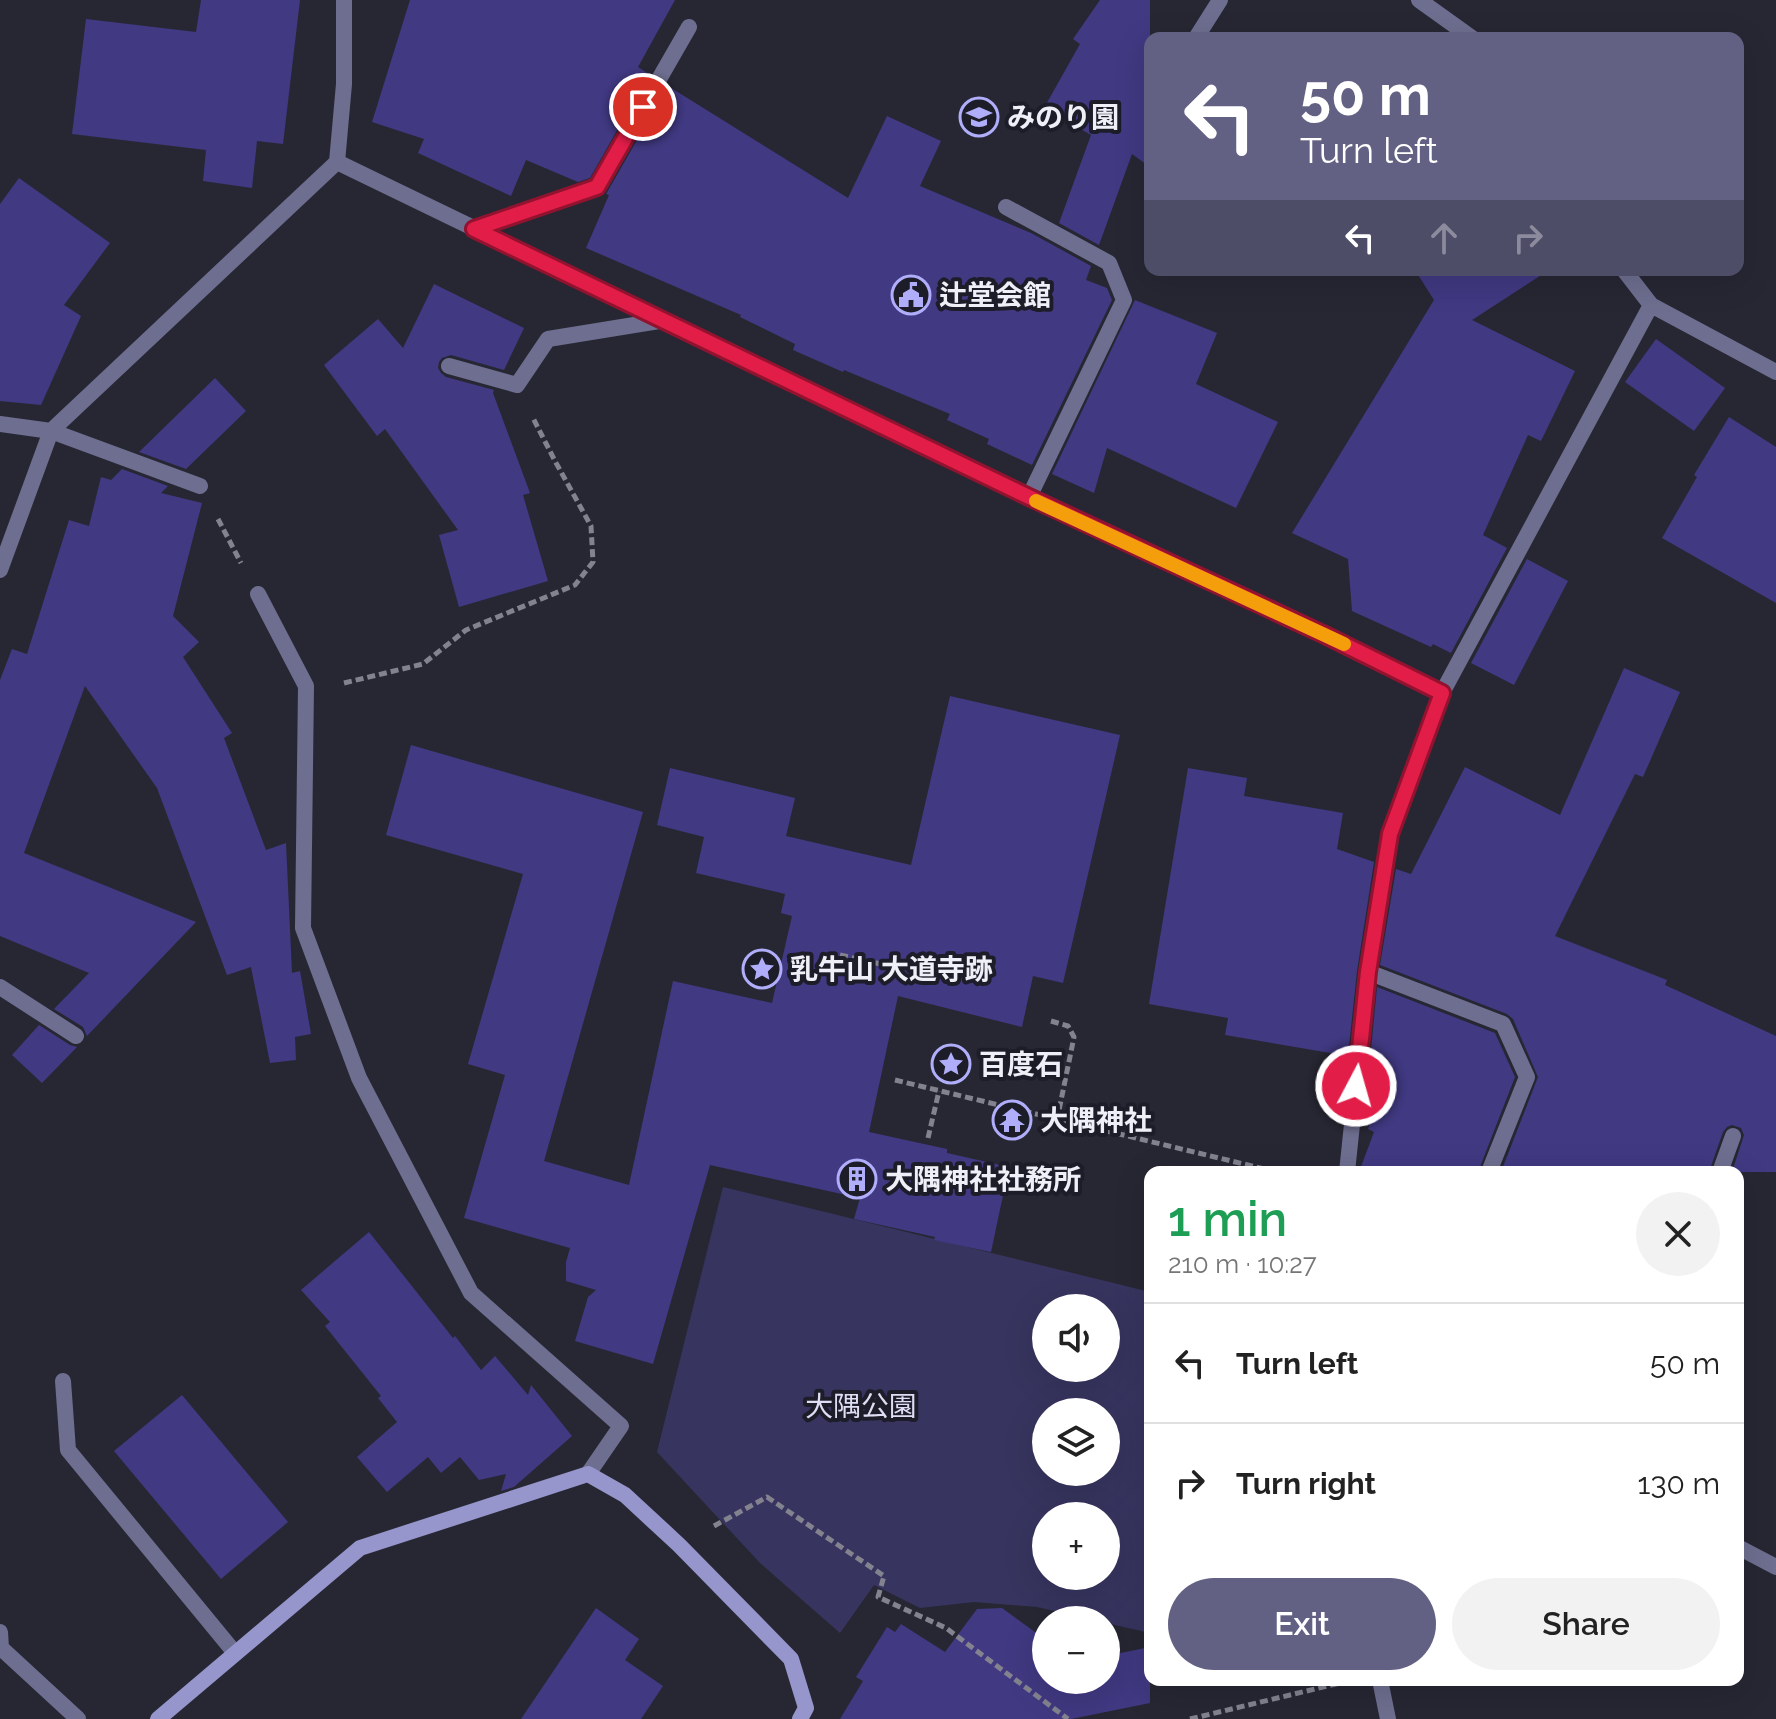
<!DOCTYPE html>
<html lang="en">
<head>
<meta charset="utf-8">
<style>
	body { margin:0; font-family:Raleway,"Noto Sans JP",sans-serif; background:#f2f2f2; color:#222; height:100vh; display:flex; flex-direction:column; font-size:30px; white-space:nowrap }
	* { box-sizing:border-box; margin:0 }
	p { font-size:26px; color:#767676 }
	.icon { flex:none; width:44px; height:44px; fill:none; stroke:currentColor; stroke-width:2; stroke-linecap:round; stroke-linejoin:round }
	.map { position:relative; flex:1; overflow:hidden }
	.sheet { position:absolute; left:1144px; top:1166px; width:600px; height:520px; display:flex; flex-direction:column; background:#fff; border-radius:16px; box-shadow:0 8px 32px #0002 }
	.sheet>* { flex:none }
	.guide { position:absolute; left:1144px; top:32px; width:600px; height:244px; border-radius:16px; box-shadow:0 8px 32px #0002; background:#626183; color:#fff; overflow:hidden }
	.controls { position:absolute; left:1032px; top:1294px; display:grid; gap:16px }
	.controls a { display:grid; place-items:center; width:88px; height:88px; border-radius:50%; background:#fff; box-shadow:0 8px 32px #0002; font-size:40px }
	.pin { position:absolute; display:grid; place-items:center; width:68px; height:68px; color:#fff; margin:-34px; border:4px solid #fff; border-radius:50%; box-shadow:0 2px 8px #0007 }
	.me { position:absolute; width:88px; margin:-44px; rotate:6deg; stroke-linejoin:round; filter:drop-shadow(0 0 6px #0008) }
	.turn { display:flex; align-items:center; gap:28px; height:168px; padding:0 24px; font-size:36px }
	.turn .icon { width:104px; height:104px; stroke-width:2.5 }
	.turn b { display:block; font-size:56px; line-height:68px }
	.lanes { display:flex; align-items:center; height:76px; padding:0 24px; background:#0003; justify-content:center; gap:40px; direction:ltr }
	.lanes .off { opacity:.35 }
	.round { display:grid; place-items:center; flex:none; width:84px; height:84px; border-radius:42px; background:#f2f2f2 }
	.summary { display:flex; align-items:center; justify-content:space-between; height:136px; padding:0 24px }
	h1 { font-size:48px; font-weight:600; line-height:60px; color:#1e9e55 }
	.action { display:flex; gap:16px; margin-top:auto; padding:16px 24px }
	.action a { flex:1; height:92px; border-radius:48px; background:#626183; color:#fff; font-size:32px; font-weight:600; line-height:92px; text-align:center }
	.action a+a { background:#f2f2f2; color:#222 }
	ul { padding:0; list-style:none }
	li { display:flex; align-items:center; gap:24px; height:120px; padding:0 24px; border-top:2px solid #e0e0e0 }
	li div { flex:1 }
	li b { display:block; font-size:30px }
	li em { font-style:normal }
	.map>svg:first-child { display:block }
	.green { fill:#37355f; fill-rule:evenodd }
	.building { fill:#413982 }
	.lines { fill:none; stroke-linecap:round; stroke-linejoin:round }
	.path { stroke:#83838f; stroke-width:5; stroke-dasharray:8 4; stroke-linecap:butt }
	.lane { stroke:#6e6e90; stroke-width:16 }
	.street { stroke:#6e6e90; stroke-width:16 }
	.secondary { stroke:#9695cc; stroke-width:16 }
	.route-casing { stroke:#92132f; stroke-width:20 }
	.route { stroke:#e11d48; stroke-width:14 }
	.slow { stroke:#f59e0b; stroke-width:14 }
	.labels { text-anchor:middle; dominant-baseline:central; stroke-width:8; stroke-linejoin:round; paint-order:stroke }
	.poi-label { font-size:28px; font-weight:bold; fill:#efeff8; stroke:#1d1d29; text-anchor:start }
	.park-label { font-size:28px; fill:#dddef3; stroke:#1d1d29 }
</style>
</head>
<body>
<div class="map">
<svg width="1776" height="1719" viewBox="0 0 1776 1719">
	<rect width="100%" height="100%" fill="#272734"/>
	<path class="green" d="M723 1187 1150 1292V1633L1106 1623V1620H1094L1037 1607 974 1602 920 1608 874 1585 840 1633 761 1564 657 1452ZM1046 1308H1106V1368H1046ZM1046 1412H1106V1472H1046ZM1046 1516H1106V1576H1046Z"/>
	<path class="building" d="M201 0H300L283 144 257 141 252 188 203 181 206 150 72 134 86 19 196 32Z
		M410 0H675L638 67 649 74 590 178 578 182 526 160 511 196 418 153 424 139 372 122Z
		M1100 0H1150V167L1132 154 1099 245 1059 223 1091 135 1044 108 1080 44 1073 39Z
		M668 86 848 198 887 116 941 141 920 186 1031 233 1091 266 1086 280 1107 288 1112 300 1032 465 987 444 989 439 947 420 950 414 844 370 843 372 793 350 795 344 740 317 741 315 586 248 609 195 606 194Z
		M19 178 110 243 64 305 81 316 41 405 0 401V204Z
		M1415 270H1549L1472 320 1575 371 1541 441 1528 435 1483 535 1507 548 1451 653 1433 644 1431 647 1352 611 1348 559 1292 533 1434 300Z
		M434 284 524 328 504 370 451 355 442 358 439 362 438 368 441 373 446 377 494 390 493 393 530 493 523 495 548 581 459 607 439 535 458 530 385 429 377 436 324 365 378 319 403 348Z
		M1135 300 1217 333 1196 384 1278 422 1236 508 1107 448 1094 493 1052 474Z
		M1656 339 1725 388 1694 431 1625 382Z
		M215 378 246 411 186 469 139 452Z
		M1729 417 1776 447V603L1662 538 1697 477 1694 475Z
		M122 469 168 486 161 493 202 503 173 616 199 642 183 657 232 733 224 738 266 850 286 843 292 973 300 971 311 1034 295 1037 296 1060 270 1063 251 967 227 975 157 788 85 686 24 853 196 922 87 1036 83 1027 54 1009 89 973 0 936V680L12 649 27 654 69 520 89 526 101 477 111 480Z
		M1527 559 1568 581 1514 685 1471 663Z
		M1624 668 1680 692 1643 777 1635 774 1555 936 1667 980 1665 985 1776 1036V1172H1732L1744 1135 1741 1128 1732 1125 1727 1127 1723 1132 1709 1172H1501L1538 1077 1513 1019 1507 1014 1380 965 1396 869 1411 874 1465 767 1560 815Z
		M950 696 1120 735 1063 983 1033 976 1022 1027 898 996 869 1132 947 1149V1153L1009 1167 991 1252 934 1240 935 1237 854 1219 860 1198 710 1165 653 1364 575 1341 588 1297 596 1290 566 1281V1262L570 1248 464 1218 505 1075 468 1064 523 874 386 835 411 745 643 812 544 1161 629 1185 673 981 772 1003 792 916 781 913 785 894 696 873 704 837 657 825 670 768 795 798 786 836 911 865Z
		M1188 768 1247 778 1244 796 1343 813 1337 849 1374 862 1357 971 1348 1056 1225 1035 1228 1018 1149 1004Z
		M1377 987 1495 1033 1515 1077 1478 1172H1359L1374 1132 1368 1129 1382 1093 1373 1090 1382 1062 1370 1060Z
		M39 1025 70 1045 77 1047 42 1083 12 1055Z
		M369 1232 453 1338 455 1336 481 1370 495 1356 528 1395 531 1385 572 1436 514 1487 501 1491 506 1474 479 1480 460 1457 441 1473 428 1457 387 1492 357 1457 397 1422 378 1398 381 1396 325 1326 330 1322 301 1290Z
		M182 1395 288 1522 221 1579 114 1451Z
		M596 1608 639 1639 625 1660 663 1686 641 1719H521Z
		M1002 1608 1046 1640V1680H1106V1656L1150 1647V1703L1071 1719H840L863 1681 856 1677 887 1627 895 1632 901 1624 945 1652 977 1609Z"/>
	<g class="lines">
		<path class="path" d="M218 519 241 563
			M344 683 423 664 466 630 575 585 593 562 591 526 555 461 533 418
			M840 955 899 968
			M1051 1021 1068 1026 1074 1037 1057 1120
			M895 1080 1277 1172
			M928 1138 939 1091
			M714 1526 767 1497 884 1576 878 1597 946 1628 1068 1719
			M1190 1719 1344 1682"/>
		<path class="lane" d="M1196 38 1220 0
			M337 162 344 84V0
			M1006 207 1109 263 1124 300 1029 497
			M474 229 597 187 689 27
			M51 431 200 486
			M1368 972 1503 1024 1527 1077 1489 1172
			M1720 1172 1733 1136
			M63 1381 68 1450 235 1653
			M1738 1547 1776 1567
			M0 1632 1 1648 78 1719"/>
		<path class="street" d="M1419 0 1472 38
			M1624 270 1651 305 1776 372
			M449 366 517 385 548 339 665 320
			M0 424 51 431
			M0 570 51 431 337 162 1029 497 1325 635 1442 693
			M258 594 306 686 303 928 359 1078 471 1293 621 1426 588 1474
			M0 987 76 1036
			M1347 1172 1368 972 1390 834 1442 693 1651 305
			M1380 1680 1388 1719"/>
		<path class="secondary" d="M158 1719 360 1548 588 1474 625 1495 679 1545 791 1659 806 1708 800 1719"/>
	</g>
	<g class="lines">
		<defs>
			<path id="route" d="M643 107 597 187 474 229 1029 497 1325 635 1442 693 1390 834 1368 972 1356 1086"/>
		</defs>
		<use href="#route" class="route-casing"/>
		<use href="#route" class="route"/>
		<path class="slow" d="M1036 501 1344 644"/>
	</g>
	<defs>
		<symbol id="school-ring" viewBox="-11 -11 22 22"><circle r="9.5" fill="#1d1d29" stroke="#b0aefa" stroke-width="1.5"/><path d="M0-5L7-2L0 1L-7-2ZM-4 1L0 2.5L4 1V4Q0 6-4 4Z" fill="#b0aefa"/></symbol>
		<symbol id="civic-ring" viewBox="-11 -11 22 22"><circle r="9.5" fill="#1d1d29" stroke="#b0aefa" stroke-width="1.5"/><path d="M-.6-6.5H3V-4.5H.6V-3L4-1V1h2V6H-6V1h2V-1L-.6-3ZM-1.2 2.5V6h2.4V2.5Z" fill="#b0aefa"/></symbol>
		<symbol id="sight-ring" viewBox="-11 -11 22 22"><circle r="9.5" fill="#1d1d29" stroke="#b0aefa" stroke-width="1.5"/><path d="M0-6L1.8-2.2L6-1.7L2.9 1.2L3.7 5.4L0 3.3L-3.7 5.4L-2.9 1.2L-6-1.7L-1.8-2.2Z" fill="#b0aefa"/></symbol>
		<symbol id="temple-ring" viewBox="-11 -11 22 22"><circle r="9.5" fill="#1d1d29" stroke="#b0aefa" stroke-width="1.5"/><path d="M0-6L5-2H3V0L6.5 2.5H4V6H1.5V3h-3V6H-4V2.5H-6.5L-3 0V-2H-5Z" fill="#b0aefa"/></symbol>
		<symbol id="building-ring" viewBox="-11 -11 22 22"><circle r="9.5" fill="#1d1d29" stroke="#b0aefa" stroke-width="1.5"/><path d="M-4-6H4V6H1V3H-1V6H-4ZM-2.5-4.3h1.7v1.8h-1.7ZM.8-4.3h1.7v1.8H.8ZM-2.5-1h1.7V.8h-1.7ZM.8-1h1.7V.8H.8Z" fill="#b0aefa"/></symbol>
	</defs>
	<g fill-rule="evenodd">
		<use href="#school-ring" x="957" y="95" width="44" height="44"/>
		<use href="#civic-ring" x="889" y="273" width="44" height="44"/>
		<use href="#sight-ring" x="740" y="947" width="44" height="44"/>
		<use href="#sight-ring" x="929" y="1042" width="44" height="44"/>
		<use href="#temple-ring" x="990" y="1098" width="44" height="44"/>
		<use href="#building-ring" x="835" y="1157" width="44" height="44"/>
	</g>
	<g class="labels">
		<g class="poi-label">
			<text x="1007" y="117">みのり園</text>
			<text x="939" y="295">辻堂会館</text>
			<text x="790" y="969">乳牛山 大道寺跡</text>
			<text x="979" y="1064">百度石</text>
			<text x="1040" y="1120">大隅神社</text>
			<text x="885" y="1179">大隅神社社務所</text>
		</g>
		<g class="park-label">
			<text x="861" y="1406">大隅公園</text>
		</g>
	</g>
</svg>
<div class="controls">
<a><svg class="icon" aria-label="sound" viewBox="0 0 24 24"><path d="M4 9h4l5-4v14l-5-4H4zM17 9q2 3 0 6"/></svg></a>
<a><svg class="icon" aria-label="layers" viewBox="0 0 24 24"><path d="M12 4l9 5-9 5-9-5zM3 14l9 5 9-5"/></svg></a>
<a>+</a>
<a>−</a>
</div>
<div class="pin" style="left:643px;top:107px;background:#d93025"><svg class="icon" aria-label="arrive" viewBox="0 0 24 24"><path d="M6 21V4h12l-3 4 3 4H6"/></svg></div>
<svg class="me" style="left:1356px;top:1086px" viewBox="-20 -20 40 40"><circle r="17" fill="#e11d48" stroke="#fff" stroke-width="3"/><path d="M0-11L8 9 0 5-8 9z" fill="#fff"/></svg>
<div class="guide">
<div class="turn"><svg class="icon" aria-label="left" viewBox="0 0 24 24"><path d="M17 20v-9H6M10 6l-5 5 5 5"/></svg><div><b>50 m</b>Turn left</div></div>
<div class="lanes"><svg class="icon" aria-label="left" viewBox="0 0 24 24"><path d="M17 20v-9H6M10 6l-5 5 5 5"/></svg><svg class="icon off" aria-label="ahead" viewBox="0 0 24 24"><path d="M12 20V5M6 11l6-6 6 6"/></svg><svg class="icon off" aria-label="right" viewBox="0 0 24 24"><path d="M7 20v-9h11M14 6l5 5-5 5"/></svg></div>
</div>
<section class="sheet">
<div class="summary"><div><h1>1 min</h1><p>210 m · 10:27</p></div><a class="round"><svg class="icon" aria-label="close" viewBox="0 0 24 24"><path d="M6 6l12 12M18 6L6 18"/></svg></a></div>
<ul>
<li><svg class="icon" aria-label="left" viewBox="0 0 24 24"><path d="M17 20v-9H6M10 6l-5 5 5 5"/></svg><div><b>Turn left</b></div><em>50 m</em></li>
<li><svg class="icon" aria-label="right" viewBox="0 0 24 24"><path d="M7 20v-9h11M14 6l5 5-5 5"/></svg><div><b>Turn right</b></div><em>130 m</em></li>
</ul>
<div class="action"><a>Exit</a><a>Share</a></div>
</section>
</div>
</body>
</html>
